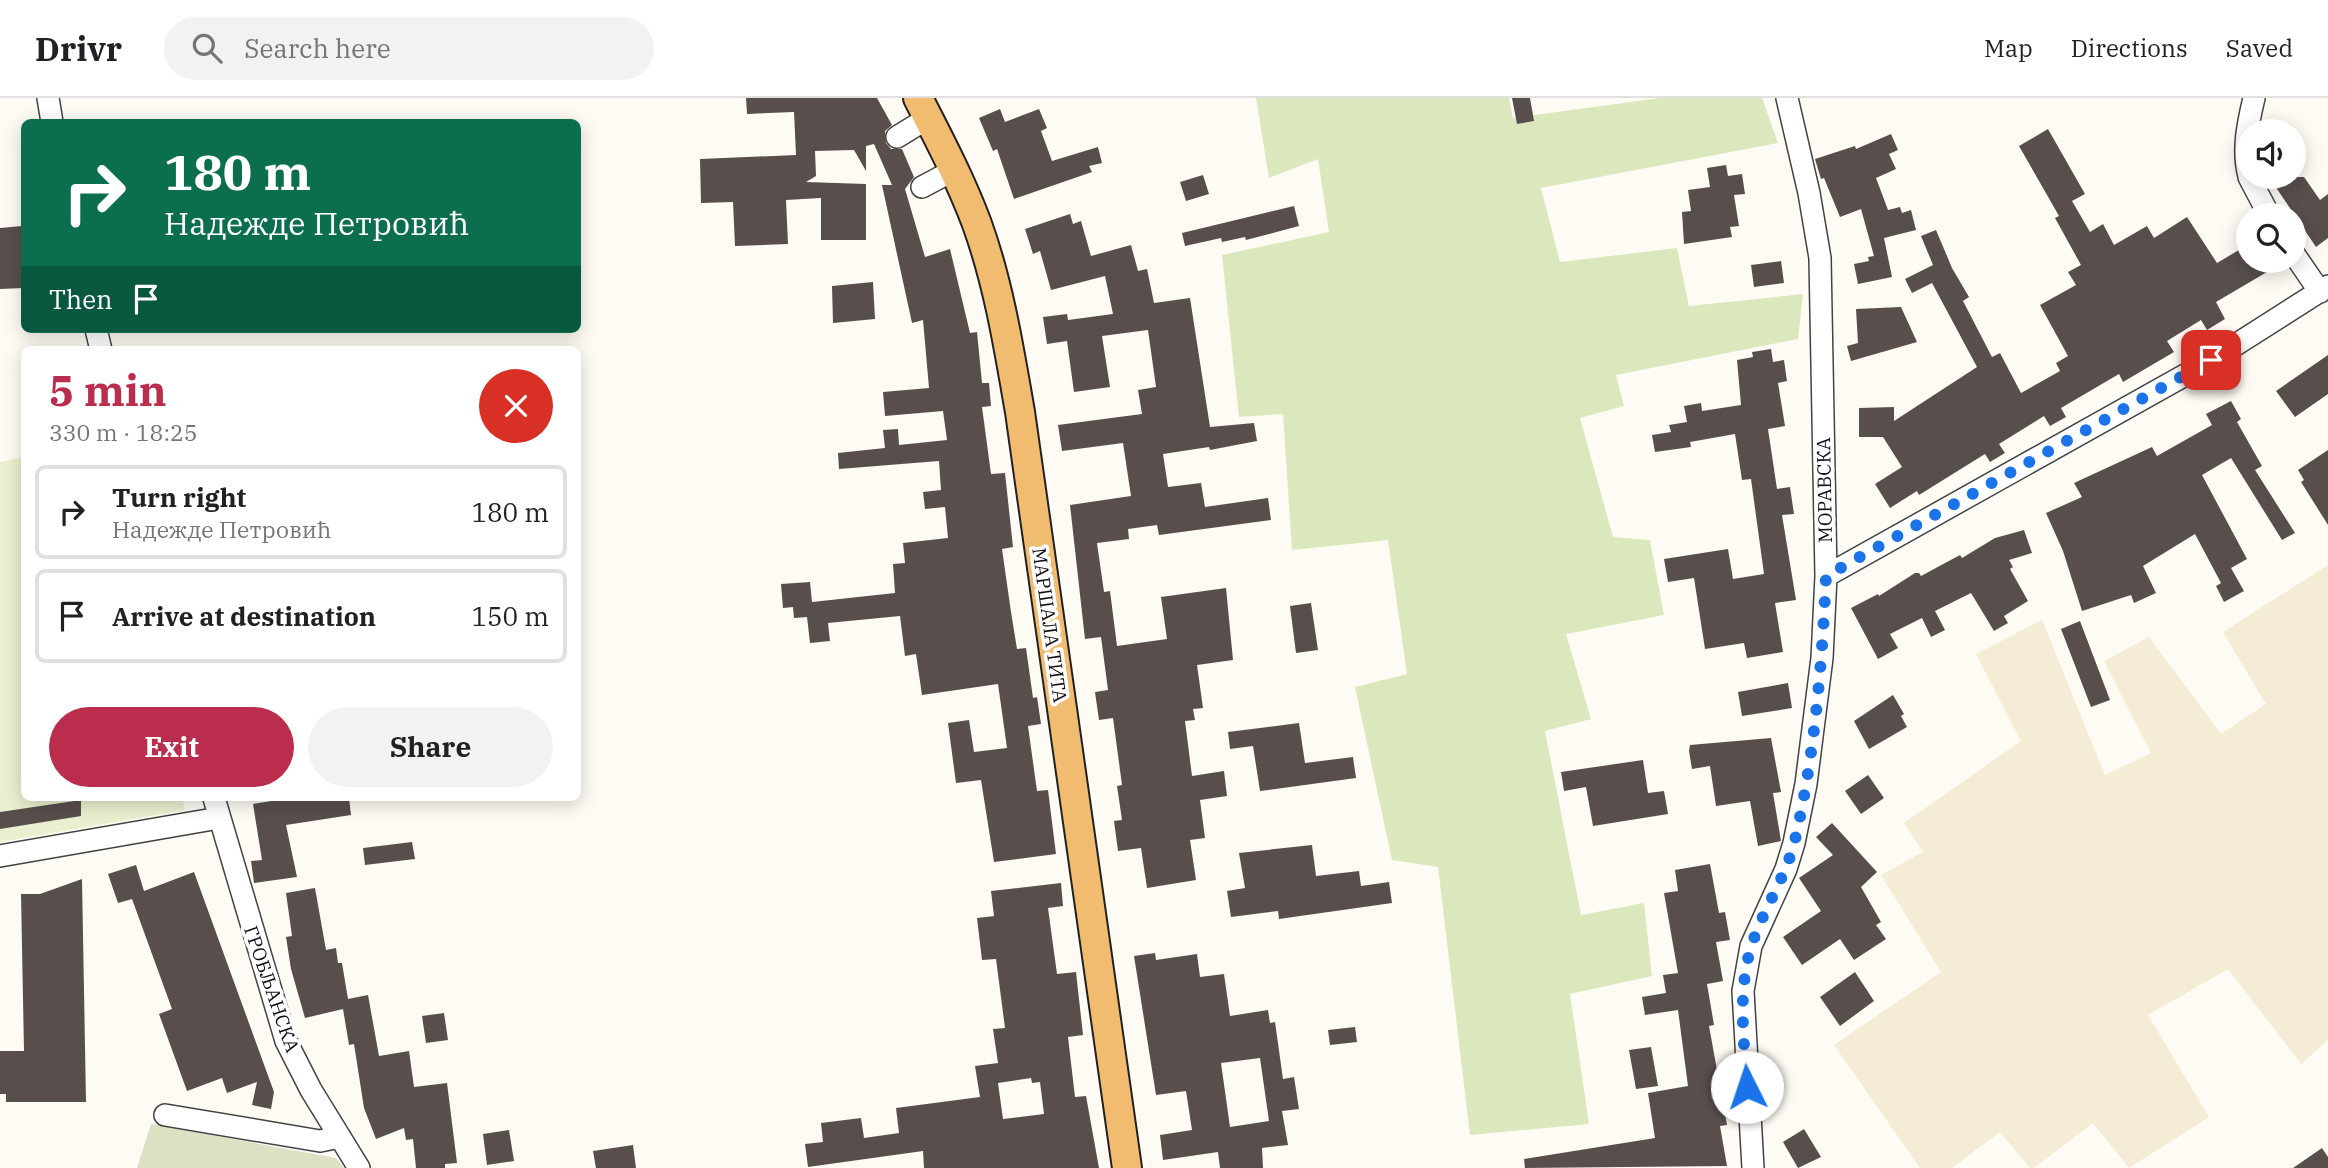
<!DOCTYPE html>
<html lang="en">
<head>
<meta charset="utf-8">
<style>
	body { margin:0; font-family:"IBM Plex Serif",serif; background:#f2f2f2; color:#202124; height:100vh; display:flex; flex-direction:column; font-size:26px; white-space:nowrap }
	* { box-sizing:border-box; margin:0 }
	p { font-size:23px; color:#757577 }
	.icon { flex:none; width:38px; height:38px; fill:none; stroke:currentColor; stroke-width:2; stroke-linecap:round; stroke-linejoin:round }
	.map { position:relative; flex:1; overflow:hidden }
	.panel { position:absolute; left:21px; top:248px; width:560px; height:455px; display:flex; flex-direction:column; background:#fff; border-radius:10px; box-shadow:0 4px 18px #0003 }
	.panel>* { flex:none }
	.banner { position:absolute; left:21px; top:21px; width:560px; height:214px; border-radius:10px; box-shadow:0 4px 18px #0003; background:#0b6e4f; color:#fff; overflow:hidden }
	.tools { position:absolute; left:2236px; top:21px; display:grid; gap:14px }
	.tools a { display:grid; place-items:center; width:70px; height:70px; border-radius:50%; background:#fff; box-shadow:0 4px 18px #0003; font-size:35px }
	.pin { position:absolute; display:grid; place-items:center; width:60px; height:60px; color:#fff; margin:-30px; border-radius:14px; box-shadow:0 4px 10px #0006 }
	.me { position:absolute; width:77px; margin:-38px; rotate:356deg; stroke-linejoin:round; filter:drop-shadow(0 0 5px #0008) }
	.turn { display:flex; align-items:center; gap:24px; height:147px; padding:0 28px; font-size:32px }
	.turn .icon { width:91px; height:91px; stroke-width:2.5 }
	.turn b { display:block; font-size:49px; line-height:60px }
	.then { display:flex; align-items:center; height:66px; padding:0 28px; background:#0003; gap:14px; font-size:26px }
	.round { display:grid; place-items:center; flex:none; width:74px; height:74px; border-radius:37px; background:#f2f2f2 }
	.head { display:flex; align-items:center; justify-content:space-between; height:119px; padding:0 28px }
	h1 { font-size:42px; font-weight:700; line-height:52px; color:#bb2d4d }
	.primary-button { display:flex; gap:14px; margin-top:auto; padding:14px 28px }
	.primary-button a { flex:1; height:80px; border-radius:42px; background:#bb2d4d; color:#fff; font-size:28px; font-weight:700; line-height:80px; text-align:center }
	.primary-button a+a { background:#f2f2f2; color:#202124 }
	ul { padding:0; list-style:none }
	li { display:flex; align-items:center; gap:21px; height:94px; margin:0 14px 10px; padding:0 14px; border:4px solid #e0e0e0; border-radius:10px }
	li div { flex:1 }
	li b { display:block; font-size:26px }
	li em { font-style:normal }
	header { display:flex; align-items:center; gap:42px; box-sizing:border-box; height:98px; padding:0 35px; background:#fff; border-bottom:2px solid #e0e0e0 }
	header strong { font-size:33px }
	nav { display:flex; gap:38px; margin-inline-start:auto; font-size:24px }
	.search { width:490px; height:63px; background:#f2f2f2; display:flex; align-items:center; gap:18px; box-sizing:border-box; padding:0 24px; border-radius:38px; color:#757577; font-size:26px }
	.map>svg:first-child { display:block }
	.farmland { fill:#f4ecd4 }
	.green { fill:#dbe8be }
	.cemetery { fill:#dde1c4 }
	.pitch { fill:#eaf0cf }
	.building { fill:#584f4d; fill-rule:evenodd }
	.lines { fill:none; stroke-linecap:round; stroke-linejoin:round }
	.minor-casing { stroke:#434343; stroke-width:24 }
	.major-casing { stroke:#212121; stroke-width:32 }
	.minor { stroke:#fff; stroke-width:21 }
	.major { stroke:#f2bc70; stroke-width:28 }
	.route { stroke:#1a73e8; stroke-width:12; stroke-dasharray:0 21.6 }
	.labels { text-anchor:middle; dominant-baseline:central; stroke-width:7; stroke-linejoin:round; paint-order:stroke }
	.street-label { font-size:19px; fill:#101010; stroke:#fff }
</style>
</head>
<body>
<header>
<strong>Drivr</strong>
<div class="search"><svg class="icon" aria-label="search" viewBox="0 0 24 24"><circle cx="10" cy="10" r="6"/><path d="M15 15l6 6"/></svg>Search here</div>
<nav><a>Map</a><a>Directions</a><a>Saved</a></nav>
</header>
<div class="map">
<svg width="2328" height="1070" viewBox="0 0 2328 1070">
	<rect width="100%" height="100%" fill="#fefbf4"/>
	<path class="farmland" d="M2328 467V942L2301 966 2228 871 2148 917 2209 1019 2129 1070 2093 1025 2034 1070H2030L2000 1034 1952 1070H1920L1834 947 1941 874 1881 777 1923 754 1904 725 2021 643 1976 556 2042 522 2105 677 2151 655 2104 563 2149 539 2221 636 2266 606 2223 534Z"/>
	<path class="green" d="M1256 0H1509L1513 20 1660 0H1762L1778 45 1541 90 1560 164 1677 150 1689 208 1803 196 1798 241 1616 277 1624 308 1580 320 1613 439 1650 442 1664 517 1566 536 1591 621 1545 633 1581 817 1644 805 1652 878 1570 896 1589 1026 1470 1037 1438 769 1392 762 1355 589 1407 576 1388 442 1292 452 1283 316 1239 319 1222 157 1329 134 1318 61 1269 80Z"/>
	<path class="cemetery" d="M151 1026 336 1060 344 1070H137Z"/>
	<path class="pitch" d="M24 359V700H182L185 712 0 744V364Z"/>
	<path class="building" d="M746 0H877L892 27 885 33 886 45 891 51H902L914 79 905 91 925 159 950 151 970 235 977 234 982 285H989L991 308 982 309 991 376 1005 375 1013 449 1002 451 1011 514 1017 551 1026 550 1033 600 1037 599 1041 626 1028 628 1037 693 1048 692 1056 756 994 764 981 682 956 685 948 625 969 622 974 654 1007 650 998 586 922 597 916 556 905 558 900 518 828 525 830 543 810 545 807 519 794 520 793 509 783 510 781 486 810 484 812 504 895 495 893 466 905 465 903 445 948 440 945 409 925 411 923 394 941 392 939 363 839 371 838 355 885 350 883 332 898 331 899 347 947 342 943 313 885 318 883 294 929 290 923 222 912 225 882 87H892L874 46 866 48V73L854 52 815 53 816 78 806 84 866 86V142H821V100L786 102 788 146 735 148 733 104 701 105 700 61 796 57 794 14 747 16Z
		M1512 0H1530L1534 23 1517 26Z
		M1000 11 1005 24 1039 11 1047 30 1041 33 1052 63 1098 49 1102 65 1089 68 1092 74 1014 101 997 51 993 53 979 20Z
		M2048 31 2085 96 2072 103 2090 134 2103 126 2114 147 2147 128 2154 140 2187 119 2217 165 2249 146V163L2284 164 2216 204 2225 221 2207 232 2201 222 2167 243 2174 254 2123 284 2119 276 2061 310 2066 319 2050 328 2044 318 1999 346 2005 355 1990 364 1985 356 1919 397 1917 393 1890 410 1875 386 1902 369 1883 339H1859V310L1894 309V323L1977 269 1932 185 1912 195 1905 181 1933 167 1921 138 1936 132 1952 170 1969 199 1963 203 1992 259 2000 255 2021 295 2060 273 2056 265 2068 258 2040 207 2076 187 2068 174 2081 167 2055 120 2059 118 2019 48Z
		M1891 36 1898 52 1889 56 1896 71 1876 80 1888 112 1900 109 1902 115 1911 112 1916 132 1884 140 1892 179 1858 186 1854 166 1869 163 1868 159 1874 158 1861 111 1840 119 1824 80 1821 81 1815 61 1855 48 1856 51Z
		M1726 67 1728 78 1742 76 1745 96 1734 97 1739 128 1730 129 1732 139 1684 146 1682 114 1691 113 1688 92 1710 89 1707 70Z
		M1203 77 1209 96 1186 103 1180 84Z
		M2269 79H2304L2320 102 2328 96V140L2316 149Z
		M1294 108 1299 128 1246 142 1245 139 1222 144 1221 140 1185 148 1182 135Z
		M1070 116 1073 126 1081 123 1091 158 1131 147 1138 173 1147 171 1154 205 1190 200 1210 329 1254 325 1257 343 1210 352 1209 349 1163 356 1168 389 1201 385 1205 409 1268 400 1271 422 1159 437 1157 427 1128 431 1129 441 1097 445 1104 494 1110 493 1117 548 1167 541 1161 499 1226 490 1233 562 1197 567 1203 610 1193 611 1195 622 1185 623 1192 678 1224 673 1227 698 1200 702 1205 740 1190 742 1196 782 1147 790 1141 750 1118 753 1114 723 1122 722 1117 688 1122 687 1113 620 1099 622 1095 594 1108 592 1101 539 1085 541 1070 407 1131 398 1123 345 1062 353 1058 327 1142 316 1138 292 1156 289 1148 232 1102 238 1110 289 1074 294 1067 243 1047 246 1043 219 1067 216 1068 222 1113 216 1105 178 1051 192 1040 153 1033 156 1025 131Z
		M22 128 24 190 0 191V130Z
		M1781 163 1784 185 1754 189 1751 167Z
		M873 184 875 221 833 225 832 188Z
		M1901 209 1917 244 1851 263 1847 248 1858 245 1856 211Z
		M1771 251 1773 264 1784 262 1787 283 1778 285 1785 328 1768 331 1777 391 1790 389 1794 416 1782 417 1796 502 1775 505 1783 554 1747 560 1744 545 1705 551 1694 480 1668 484 1664 461 1728 451 1733 481 1764 476 1751 381 1742 382 1735 336 1690 344 1691 349 1655 354 1652 337 1671 334 1669 327 1687 324 1684 308 1701 305 1702 313 1741 307 1737 262 1753 259 1752 254Z
		M2328 257V296L2295 319 2276 293Z
		M2231 303 2241 321 2237 324 2262 368 2255 372 2295 435 2282 442 2231 360 2202 377 2247 461 2231 470 2244 493 2224 504 2216 488 2221 485 2195 436 2143 468 2156 495 2134 505 2131 497 2082 513 2063 453 2046 415 2082 399 2074 385 2152 349 2157 358 2212 327 2206 316Z
		M2328 352V427L2301 384 2304 382 2298 372Z
		M2024 432 2032 455 2009 462 2013 469 2010 471 2028 503 2004 518 2008 525 1994 533 1971 495 1935 513 1945 532 1931 539 1922 520 1890 536 1898 550 1878 561 1851 510 1878 496 1879 498 1915 475H1919L1921 478 1960 457 1962 460 1995 440Z
		M1311 505 1318 552 1296 555 1290 508Z
		M2080 523 2110 602 2091 609 2061 531Z
		M1788 585 1792 610 1742 618 1738 594Z
		M1893 597 1904 616 1901 618 1907 629 1869 651 1854 623Z
		M1299 625 1305 665 1353 659 1356 680 1260 693 1253 648 1230 651 1228 634Z
		M1771 640 1781 694 1773 695 1781 743 1758 748 1750 703 1716 708 1710 668 1692 671 1689 653 1690 647Z
		M1643 662 1648 695 1664 693 1668 716 1593 728 1586 689 1564 693 1561 674Z
		M1868 677 1884 700 1861 716 1845 693Z
		M291 700H349L351 717 286 727 297 779 254 785 251 763 262 762 253 706Z
		M81 702V718L0 731V714Z
		M1832 725 1877 774 1861 789 1881 824 1876 827 1886 841 1854 862 1840 841 1802 867 1783 839 1821 813 1799 780 1833 757 1816 739Z
		M412 744 415 761 365 767 363 750Z
		M1312 747 1316 778 1359 773 1361 788 1389 784 1392 805 1279 821 1278 813 1231 819 1227 793 1245 790 1239 755Z
		M1710 766 1719 815 1725 814 1730 842 1716 844 1723 883 1707 886 1714 927 1709 928 1727 1027 1720 1028 1727 1068 1525 1070 1524 1061 1655 1040 1648 995 1688 988 1678 912 1645 917 1642 899 1666 895 1663 877 1678 875 1664 795 1678 793 1675 772Z
		M136 767 144 793 194 774 274 994 271 1011 252 1007 257 984 227 995 222 980 187 993 159 916 172 911 132 801 118 805 108 776Z
		M82 781 86 1004H6V996H0V953H24L21 796H40Z
		M1061 785 1063 808 1048 810 1057 876 1076 874 1083 937 1068 939 1075 999 1086 998 1099 1070H924L923 1053 808 1069 805 1046 823 1044 821 1025 861 1020 864 1040 899 1035 896 1010 980 999 975 968 998 965 993 931 1005 930 996 861 982 862 977 820 994 818 991 793ZM1031 980 1032 985 1040 984 1044 1016 1003 1021 998 985Z
		M315 790 326 852 336 850 338 865H342L348 901 368 897 379 958 409 953 414 989 447 985 457 1065 445 1066V1070H416L413 1041 406 1042 404 1030 376 1041 364 1010 354 946 349 947 343 911 305 920 291 871 286 839 292 838 286 795Z
		M1155 855 1156 862 1197 856 1200 879 1224 876 1230 918 1268 912 1270 925 1275 924 1283 981 1294 979 1299 1011 1282 1013 1288 1047 1262 1050 1263 1070H1220L1218 1054 1163 1062 1160 1037 1192 1032 1186 993 1156 997 1134 858ZM1260 960 1269 1023 1230 1029 1221 965Z
		M1855 874 1874 903 1840 928 1820 899Z
		M444 915 448 942 426 945 422 918Z
		M1355 929 1357 944 1330 947 1328 932Z
		M1651 949 1658 988 1636 991 1629 952Z
		M1804 1031 1821 1059 1798 1070 1783 1044Z
		M509 1032 514 1063 487 1067 483 1036Z
		M633 1047 636 1070H596L593 1053Z
		M2322 1050 2328 1059V1070H2293Z"/>
	<g class="lines">
		<defs>
			<path id="minor" d="M48 0 52 24
				M897 39 928 20
				M2249 78C2242 53 2248 25 2254 0
				M2249 79 2269 117
				M922 89 954 72
				M2294 156 2320 194
				M96 231 101 252
				M1826 478 2212 262 2328 188
				M214 700 286 943 311 992 359 1070
				M0 758 219 720
				M165 1017 320 1043 340 1039
				M1753 1070 1743 893 1751 848 1786 771 1794 745 1806 686 1822 560 1826 478 1820 160 1809 95 1787 0"/>
			<path id="major" d="M918 0C939 41 961 83 977 126 999 187 1009 251 1020 314L1127 1070"/>
		</defs>
		<use href="#minor" class="minor-casing"/>
		<use href="#major" class="major-casing"/>
		<use href="#minor" class="minor"/>
		<use href="#major" class="major"/>
	</g>
	<g class="lines">
		<path class="route" d="M1747 989C1744 942 1737 892 1752 846 1764 810 1786 779 1795 742 1815 655 1822 566 1826 478L2211 262"/>
	</g>
	<g class="labels">
		<g class="street-label">
			<text transform="translate(1824 392) rotate(-91)">МОРАВСКА</text>
			<text transform="translate(1050 527) rotate(82)">МАРШАЛА ТИТА</text>
			<text transform="translate(272 891) rotate(71)">ГРОБЉАНСКА</text>
		</g>
	</g>
</svg>
<div class="tools">
<a><svg class="icon" aria-label="sound" viewBox="0 0 24 24"><path d="M4 9h4l5-4v14l-5-4H4zM17 9q2 3 0 6"/></svg></a>
<a><svg class="icon" aria-label="search" viewBox="0 0 24 24"><circle cx="10" cy="10" r="6"/><path d="M15 15l6 6"/></svg></a>
</div>
<div class="pin" style="left:2211px;top:262px;background:#d93025"><svg class="icon" aria-label="arrive" viewBox="0 0 24 24"><path d="M6 21V4h12l-3 4 3 4H6"/></svg></div>
<svg class="me" style="left:1747px;top:989px" viewBox="-20 -20 40 40"><circle r="19" fill="#fff"/><path d="M0-13L10 11 0 6-10 11z" fill="#1a73e8"/></svg>
<div class="banner">
<div class="turn"><svg class="icon" aria-label="right" viewBox="0 0 24 24"><path d="M7 20v-9h11M14 6l5 5-5 5"/></svg><div><b>180 m</b>Надежде Петровић</div></div>
<div class="then">Then<svg class="icon" aria-label="arrive" viewBox="0 0 24 24"><path d="M6 21V4h12l-3 4 3 4H6"/></svg></div>
</div>
<section class="panel">
<div class="head"><div><h1>5 min</h1><p>330 m · 18:25</p></div><a class="round" style="background:#d93025;color:#fff"><svg class="icon" aria-label="close" viewBox="0 0 24 24"><path d="M6 6l12 12M18 6L6 18"/></svg></a></div>
<ul>
<li><svg class="icon" aria-label="right" viewBox="0 0 24 24"><path d="M7 20v-9h11M14 6l5 5-5 5"/></svg><div><b>Turn right</b><p>Надежде Петровић</p></div><em>180 m</em></li>
<li><svg class="icon" aria-label="arrive" viewBox="0 0 24 24"><path d="M6 21V4h12l-3 4 3 4H6"/></svg><div><b>Arrive at destination</b></div><em>150 m</em></li>
</ul>
<div class="primary-button"><a>Exit</a><a>Share</a></div>
</section>
</div>
</body>
</html>
